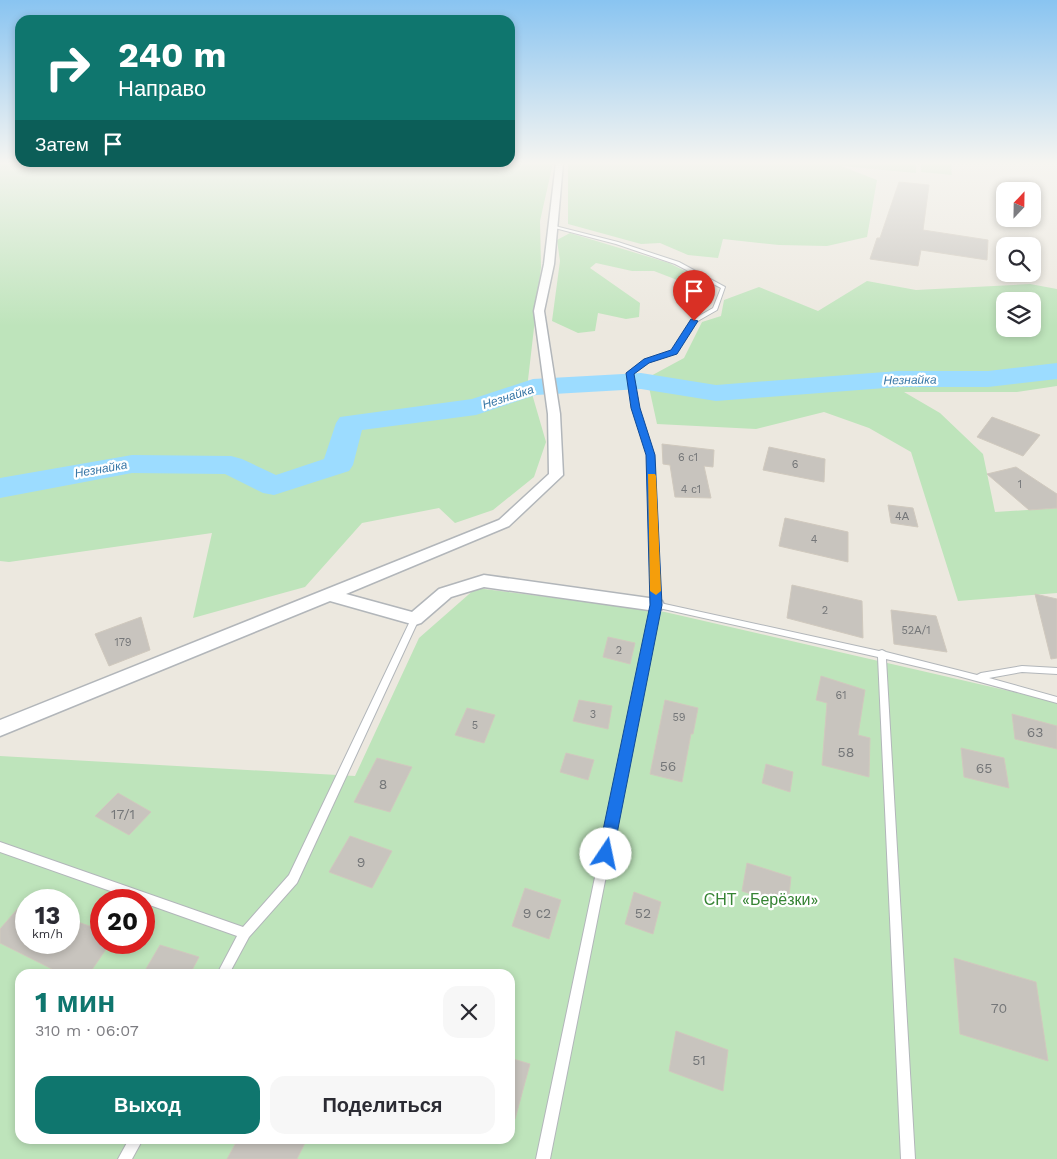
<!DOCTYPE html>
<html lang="ru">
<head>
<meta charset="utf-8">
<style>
	body { margin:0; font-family:"Work Sans",sans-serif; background:#f7f7f7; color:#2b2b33; height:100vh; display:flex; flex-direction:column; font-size:19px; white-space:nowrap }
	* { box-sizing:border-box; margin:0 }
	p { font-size:16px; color:#7c7c81 }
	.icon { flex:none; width:28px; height:28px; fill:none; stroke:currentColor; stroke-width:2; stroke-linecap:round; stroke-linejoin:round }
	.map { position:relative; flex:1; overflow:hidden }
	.side { position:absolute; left:15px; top:969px; width:500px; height:175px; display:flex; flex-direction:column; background:#fff; border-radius:15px; box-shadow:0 2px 8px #0003 }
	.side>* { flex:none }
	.guide { position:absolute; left:15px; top:15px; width:500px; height:152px; border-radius:15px; box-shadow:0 2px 8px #0003; background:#0f766e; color:#fff; overflow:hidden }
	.needle { width:32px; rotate:22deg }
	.buttons { position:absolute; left:996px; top:182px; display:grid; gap:10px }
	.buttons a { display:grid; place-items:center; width:45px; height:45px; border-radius:10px; background:#fff; box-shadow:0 2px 8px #0003; font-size:25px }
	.speed { position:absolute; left:15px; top:889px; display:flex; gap:10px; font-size:25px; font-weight:700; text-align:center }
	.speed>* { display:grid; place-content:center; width:65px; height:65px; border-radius:50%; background:#fff; box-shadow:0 2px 8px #0003; line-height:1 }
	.speed small { font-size:12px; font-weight:400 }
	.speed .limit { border:8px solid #d22; background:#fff; color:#111 }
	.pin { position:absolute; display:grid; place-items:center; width:42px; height:42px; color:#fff; margin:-51px -21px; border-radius:50% 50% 50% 0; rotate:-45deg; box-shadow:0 0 5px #0007 }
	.pin .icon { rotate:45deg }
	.me { position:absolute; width:55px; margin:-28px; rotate:11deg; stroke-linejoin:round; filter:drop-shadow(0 0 4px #0008) }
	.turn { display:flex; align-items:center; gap:18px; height:105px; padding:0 20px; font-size:22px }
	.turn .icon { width:65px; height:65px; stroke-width:2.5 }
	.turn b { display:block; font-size:35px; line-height:42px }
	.then { display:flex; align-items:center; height:48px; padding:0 20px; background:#0003; gap:10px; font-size:19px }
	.round { display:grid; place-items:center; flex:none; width:52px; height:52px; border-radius:15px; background:#f7f7f7 }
	.summary { display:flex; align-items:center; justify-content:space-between; height:85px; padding:0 20px }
	h1 { font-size:30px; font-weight:700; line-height:38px; color:#0f766e }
	.button { display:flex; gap:10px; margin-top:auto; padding:10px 20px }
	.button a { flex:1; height:58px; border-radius:15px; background:#0f766e; color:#fff; font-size:20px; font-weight:700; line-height:58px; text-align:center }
	.button a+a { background:#f7f7f7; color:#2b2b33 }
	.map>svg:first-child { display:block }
	.green { fill:#bee4bb; fill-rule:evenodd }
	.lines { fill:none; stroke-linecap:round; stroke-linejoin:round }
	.river { fill:#9cdcff; fill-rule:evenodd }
	.building { fill:#c8c4be; stroke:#d0c9be }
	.lane-casing { stroke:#b2b6ba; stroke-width:2 }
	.street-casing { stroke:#b2b6ba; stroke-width:3 }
	.lane { fill:#fff; fill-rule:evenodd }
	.street { fill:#fff; fill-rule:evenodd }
	.route { fill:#1a73e8; stroke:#114b97 }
	.slow { fill:#f59e0b }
	.labels { text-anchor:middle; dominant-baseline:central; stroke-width:4.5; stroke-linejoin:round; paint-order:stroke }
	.number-label { font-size:11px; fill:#747678 }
	.far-water-label { font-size:12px; font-style:italic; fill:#3877a7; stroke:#fff }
	.near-number-label { font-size:14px; fill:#747678 }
	.near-park-label { font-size:16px; fill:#368434; stroke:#fff }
</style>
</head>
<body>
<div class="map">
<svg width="1057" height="1159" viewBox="0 0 1057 1159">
	<rect width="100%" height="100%" fill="#ece8df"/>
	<path class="green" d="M0 163H553L540 221 541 267 528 380 546 442 534 477 493 510 455 523 439 508 362 523 305 587 193 618 212 533 9 562 0 561Z
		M568 163H916V173L841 166 877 180 867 237 827 246 779 245 723 239 718 258 688 255 660 243 641 244 568 224Z
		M921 163H951L952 175 921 172Z
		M570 233 669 263 711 284 703 290 654 271H632L596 263 590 268 640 303 639 317 626 319 598 313 595 331 578 333 552 321 560 261 557 240Z
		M867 281 916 290 1030 284 1057 289V386L1017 392H904L940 413 983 454 995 512 1057 508V593L958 601 911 452 869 428 824 412 756 429 657 424 647 378 684 358 702 322 721 316 724 300 759 287 818 311ZM1005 301H1032V329H1005Z
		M476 588 665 612 1057 702V1159H0V756L355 776 419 638ZM26 900H69V942H26ZM101 900H144V942H101ZM20 974H510V1139H20Z"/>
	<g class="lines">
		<path class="river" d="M1057 363V379L988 387H898L716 401 641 389 536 395 476 415 362 430 353 465 349 471 274 495 263 493 225 474 132 473 0 498V478L132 455 231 456 242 459 276 475 324 459 336 423 340 417 472 399 533 379 641 373 716 385 898 371H988Z"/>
	</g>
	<path class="building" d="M899 182 929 185 923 230 988 240 987 260 921 250 918 266 870 259 877 238H880Z
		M992 417 1040 435 1023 456 977 437Z
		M662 444 714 450 713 467 704 466 711 498 675 497 670 465 663 464Z
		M769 447 825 459 824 482 763 470Z
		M1016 467 1057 494V508L1029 510 987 474Z
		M888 505 913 508 918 527 891 523Z
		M785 518 848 532V562L779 546Z
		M792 585 862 601 863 638 787 618Z
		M1035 594 1057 599V658L1051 659Z
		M891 610 936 616 947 652 894 644Z
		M141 617 150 650 109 666 95 634Z
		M608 637 635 643 630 664 603 657Z
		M821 676 865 690 858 735 870 738 869 777 822 765 827 703 816 700Z
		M579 700 612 706 608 729 573 721Z
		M665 700 698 708 693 734H691L682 782 650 774Z
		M467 708 495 715 484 743 455 735Z
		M1012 714 1057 726V749L1015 739Z
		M961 748 1004 758 1009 788 964 777Z
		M566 753 594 760 588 780 560 772Z
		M377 758 412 767 390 812 354 802Z
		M766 764 793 772 790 792 762 783Z
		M118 793 151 812 129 835 95 816Z
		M350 836 392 851 372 888 329 872Z
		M747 863 791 877 788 906 742 891Z
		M525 888 561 900 549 939 512 926Z
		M634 892 661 902 653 934 625 924Z
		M26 899V942H69V919L101 930V942H111L89 974H49L52 969 0 943V929Z
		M160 945 199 957 190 974H143Z
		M954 958 1036 982 1048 1061 960 1034Z
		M676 1031 728 1050 723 1091 669 1071Z
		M510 1058 530 1064 515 1119 510 1118Z
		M238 1139H307L297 1159H227Z"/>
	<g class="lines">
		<defs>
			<path id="lane" d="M551 225 618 242 679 262 725 287 717 310 696 322 676 353 649 362 633 374 639 408 654 455 660 603 879 651 882 650 886 652 977 675 981 673 1022 666 1057 668V674L1022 672 989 678 1057 697V703L958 676 886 659 915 1159H901L878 657 659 608 550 1159H536L652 605 648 455 633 408 627 373 645 360 672 351 692 320 713 308 721 288 675 264 616 244 551 227Z
				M415 616 418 617 419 619 297 883 249 937 229 974H217L237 936 144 903V900H136L0 852V842L243 927 289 875 411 619 412 617Z
				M129 1139H143L132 1159H118Z"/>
			<path id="street" d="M556 163H563L554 264 544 311 560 414 563 475 509 526 346 594 412 612 439 589 484 575 656 599 662 601 664 605 662 609 656 611 484 587 451 597 421 623 415 625 330 601 0 736V720L499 520 549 474 548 414 534 311 544 264Z"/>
		</defs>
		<use href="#lane" class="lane-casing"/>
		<use href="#street" class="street-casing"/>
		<use href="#lane" class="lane"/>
		<use href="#street" class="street"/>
	</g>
	<linearGradient id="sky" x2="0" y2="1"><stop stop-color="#89c4f1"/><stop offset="0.5" stop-color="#f6f5f1"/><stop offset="1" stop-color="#f6f5f1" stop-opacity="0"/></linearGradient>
	<rect width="1057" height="326" fill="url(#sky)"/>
	<path class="route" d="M691 319 698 321 677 354 649 363 634 374 640 408 655 455 662 605 613 854 611 859 606 861 600 859 598 854 650 605 646 455 631 408 626 373 644 359 671 350Z"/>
	<path class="slow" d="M648 474H655L656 476 661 591 656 595 650 591Z"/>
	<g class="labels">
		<g class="number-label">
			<text x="688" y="457">6 с1</text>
			<text x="795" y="464">6</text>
			<text x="1020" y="484">1</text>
			<text x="691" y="489">4 с1</text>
			<text x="902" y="516">4А</text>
			<text x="814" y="539">4</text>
			<text x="825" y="610">2</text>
			<text x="916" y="630">52А/1</text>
			<text x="123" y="642">179</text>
			<text x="619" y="650">2</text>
			<text x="841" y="695">61</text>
			<text x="593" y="714">3</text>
			<text x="679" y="717">59</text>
			<text x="475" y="725">5</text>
		</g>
		<g class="far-water-label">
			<text transform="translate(910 380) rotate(-1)">Незнайка</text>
			<text transform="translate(508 397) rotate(-18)">Незнайка</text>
			<text transform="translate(101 469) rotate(-10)">Незнайка</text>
		</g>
		<g class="near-number-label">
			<text x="1035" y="732">63</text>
			<text x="846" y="752">58</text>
			<text x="668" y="766">56</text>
			<text x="984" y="768">65</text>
			<text x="383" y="784">8</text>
			<text x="123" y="814">17/1</text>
			<text x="361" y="862">9</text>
			<text x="537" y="913">9 с2</text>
			<text x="643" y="913">52</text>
			<text x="999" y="1008">70</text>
			<text x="699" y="1060">51</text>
		</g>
		<g class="near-park-label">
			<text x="761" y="899">СНТ «Берёзки»</text>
		</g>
	</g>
</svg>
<div class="buttons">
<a><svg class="needle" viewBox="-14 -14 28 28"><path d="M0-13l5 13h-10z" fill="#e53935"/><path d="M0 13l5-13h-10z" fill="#7c7c81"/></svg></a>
<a><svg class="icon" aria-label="search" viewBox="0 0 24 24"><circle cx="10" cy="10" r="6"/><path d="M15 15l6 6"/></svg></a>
<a><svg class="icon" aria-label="layers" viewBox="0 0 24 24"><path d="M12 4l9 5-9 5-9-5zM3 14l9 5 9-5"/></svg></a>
</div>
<div class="speed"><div>13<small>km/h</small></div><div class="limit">20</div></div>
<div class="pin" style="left:694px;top:321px;background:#d93025"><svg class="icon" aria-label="arrive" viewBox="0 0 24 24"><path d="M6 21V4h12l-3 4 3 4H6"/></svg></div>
<svg class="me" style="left:606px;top:854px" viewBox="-20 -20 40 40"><circle r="19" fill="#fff"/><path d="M0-13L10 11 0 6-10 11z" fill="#1a73e8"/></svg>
<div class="guide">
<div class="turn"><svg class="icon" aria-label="right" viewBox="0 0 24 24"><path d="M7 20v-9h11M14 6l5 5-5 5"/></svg><div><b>240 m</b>Направо</div></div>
<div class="then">Затем<svg class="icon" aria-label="arrive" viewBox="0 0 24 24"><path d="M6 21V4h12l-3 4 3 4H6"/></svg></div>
</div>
<section class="side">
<div class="summary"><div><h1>1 мин</h1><p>310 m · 06:07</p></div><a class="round"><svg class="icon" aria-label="close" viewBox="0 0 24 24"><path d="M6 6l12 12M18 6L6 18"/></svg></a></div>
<div class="button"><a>Выход</a><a>Поделиться</a></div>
</section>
</div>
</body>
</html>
